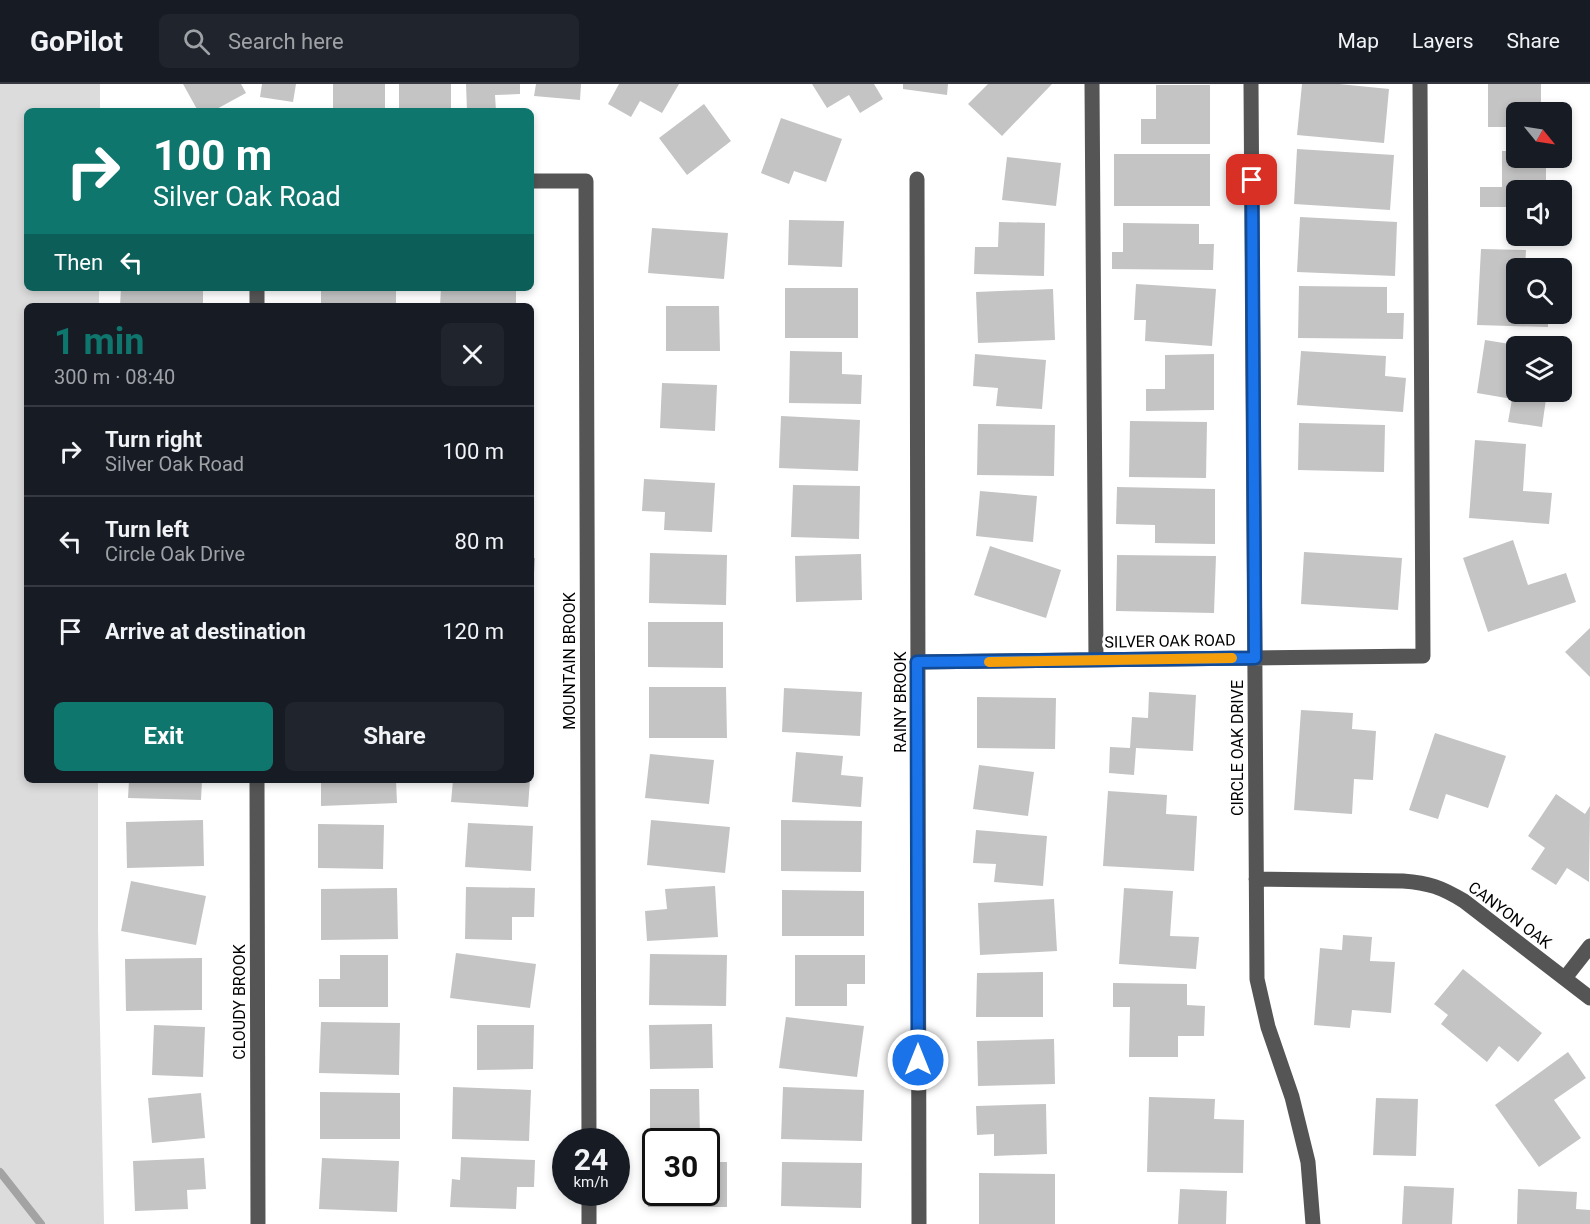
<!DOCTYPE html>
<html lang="en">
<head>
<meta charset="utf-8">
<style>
	body { margin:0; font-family:Roboto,sans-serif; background:#20242c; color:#f1f3f6; height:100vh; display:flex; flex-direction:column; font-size:22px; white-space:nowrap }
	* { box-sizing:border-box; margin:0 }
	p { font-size:20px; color:#9ea1a6 }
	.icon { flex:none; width:33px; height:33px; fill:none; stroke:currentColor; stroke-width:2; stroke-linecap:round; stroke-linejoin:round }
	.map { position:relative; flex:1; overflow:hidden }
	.side { position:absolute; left:24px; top:219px; width:510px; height:480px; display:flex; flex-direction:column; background:#171b24; border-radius:9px; box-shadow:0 3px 9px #0003 }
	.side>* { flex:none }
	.hud { position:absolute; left:24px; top:24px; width:510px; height:183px; border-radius:9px; box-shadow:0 3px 9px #0003; background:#0f766e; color:#fff; overflow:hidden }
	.needle { width:39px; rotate:120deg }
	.tools { position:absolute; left:1506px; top:18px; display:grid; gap:12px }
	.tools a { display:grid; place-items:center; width:66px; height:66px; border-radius:9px; background:#171b24; box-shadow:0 3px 9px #0003; font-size:30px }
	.speed { position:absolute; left:552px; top:1044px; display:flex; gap:12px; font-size:30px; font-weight:700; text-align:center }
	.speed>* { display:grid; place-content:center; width:78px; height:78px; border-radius:50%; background:#171b24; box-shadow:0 3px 9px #0003; line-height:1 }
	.speed small { font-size:15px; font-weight:400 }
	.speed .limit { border:3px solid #111; border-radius:9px; background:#fff; color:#111 }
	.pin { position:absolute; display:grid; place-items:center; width:51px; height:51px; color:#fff; margin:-26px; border-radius:12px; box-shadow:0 3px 9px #0006 }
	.me { position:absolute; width:66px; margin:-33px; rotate:0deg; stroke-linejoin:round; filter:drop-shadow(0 0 4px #0008) }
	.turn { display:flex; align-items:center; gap:21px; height:126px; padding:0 30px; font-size:27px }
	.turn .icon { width:78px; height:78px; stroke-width:2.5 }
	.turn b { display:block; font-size:42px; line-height:51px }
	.then { display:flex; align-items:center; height:57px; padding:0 30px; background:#0003; gap:12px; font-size:22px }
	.round { display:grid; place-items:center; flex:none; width:63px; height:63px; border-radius:9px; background:#20242c }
	.headline { display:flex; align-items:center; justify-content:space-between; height:102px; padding:0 30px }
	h1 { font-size:36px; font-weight:700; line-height:45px; color:#0f766e }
	.primary-button { display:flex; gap:12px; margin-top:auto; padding:12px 30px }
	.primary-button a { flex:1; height:69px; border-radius:9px; background:#0f766e; color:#fff; font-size:24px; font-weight:700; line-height:69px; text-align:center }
	.primary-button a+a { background:#20242c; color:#f1f3f6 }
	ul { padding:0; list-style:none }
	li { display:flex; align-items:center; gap:18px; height:90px; padding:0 30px; border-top:2px solid #363941 }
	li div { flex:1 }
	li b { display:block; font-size:22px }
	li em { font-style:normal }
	header { display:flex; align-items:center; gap:36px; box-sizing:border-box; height:84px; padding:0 30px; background:#171b24; border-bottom:2px solid #363941 }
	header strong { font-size:28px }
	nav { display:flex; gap:33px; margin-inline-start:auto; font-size:21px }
	.search { width:420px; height:54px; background:#20242c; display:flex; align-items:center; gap:15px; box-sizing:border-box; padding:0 21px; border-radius:9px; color:#9ea1a6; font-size:22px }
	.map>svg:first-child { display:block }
	.green { fill:#dcdcdc }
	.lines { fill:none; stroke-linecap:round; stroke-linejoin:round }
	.stream { stroke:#a3a3a3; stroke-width:8 }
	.building { fill:#c4c4c4 }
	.minor { stroke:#555; stroke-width:15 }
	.route-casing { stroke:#114b97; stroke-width:15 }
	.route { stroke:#1a73e8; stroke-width:10 }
	.slow { stroke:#f59e0b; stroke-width:10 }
	.labels { text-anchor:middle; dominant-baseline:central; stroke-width:6; stroke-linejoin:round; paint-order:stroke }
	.street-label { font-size:16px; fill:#000; stroke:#fff }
</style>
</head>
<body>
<header>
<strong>GoPilot</strong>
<div class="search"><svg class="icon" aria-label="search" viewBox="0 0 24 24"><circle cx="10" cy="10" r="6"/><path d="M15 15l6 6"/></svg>Search here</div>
<nav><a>Map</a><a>Layers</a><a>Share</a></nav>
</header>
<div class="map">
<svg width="1590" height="1140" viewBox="0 0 1590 1140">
	<rect width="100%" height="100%" fill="#fff"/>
	<path class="green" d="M0 0H100V27H27V204H99V222H27V696H98V845L104 1140H0Z"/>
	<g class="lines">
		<path class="stream" d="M0 1088 41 1140"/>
	</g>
	<path class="building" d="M183 0H241L246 9 213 27H198Z
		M262 0H296L293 18 260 13Z
		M333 0H385V27H333Z
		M399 0H451V27H399Z
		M466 0H520V10L495 11 496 27H467Z
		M536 0H581L580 16 534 12Z
		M619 0H679L662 29 640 17 631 33 608 20Z
		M812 0H874L883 15 860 29 849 11 827 24Z
		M903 0H948L947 11 903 5Z
		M988 0H1052L1002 52 968 20Z
		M1302 0H1339L1389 5 1384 59 1297 51Z
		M1488 0H1541V19H1524V28H1516V43H1488Z
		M1156 1H1210V60H1141V35H1156Z
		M704 20 731 57 687 91 659 54Z
		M781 34 842 55 826 98 794 87 789 100 761 89Z
		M1297 65 1394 71 1390 126 1294 120Z
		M1502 67H1516V74H1546V106H1516V147H1508V123H1480V103H1502Z
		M1114 70H1210V122H1114Z
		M1007 73 1061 79 1056 122 1002 116Z
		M1300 133 1397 138 1395 192 1297 188Z
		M789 136 844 137 842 183 788 181Z
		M999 138 1045 139 1044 192 974 190 975 163H998Z
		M1123 139 1199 140V160H1214L1213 186 1112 185V168H1123Z
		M652 144 728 149 724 195 648 189Z
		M1481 165 1526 166 1525 184H1516V230H1548V243L1477 241Z
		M1136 200 1216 205 1212 262 1145 257 1146 236H1134Z
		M1299 202 1387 203V229H1404L1403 255 1298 254Z
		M121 204H203V222H120Z
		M321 204 396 205V222H321Z
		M441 204H516V222H440Z
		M785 204H858V254H785Z
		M1053 205 1055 256 978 259 976 208Z
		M666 222H719L720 267H666Z
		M1485 256 1516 261V308H1547L1542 343 1508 338 1512 315 1477 309Z
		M790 267 842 268V290L862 291 861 320 789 319Z
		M1301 267 1386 272 1385 292 1406 294 1403 328 1297 321Z
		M975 270 1046 276 1042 325 996 322 998 304 973 302Z
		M1214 270V326L1146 327V305H1165V271Z
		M662 299 717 301 715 347 660 344Z
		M781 332 860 336 858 387 779 384Z
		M1130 337 1207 338 1206 394 1129 393Z
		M1299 339 1385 341 1384 388 1298 386Z
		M978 340 1055 341 1054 392 977 391Z
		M1475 356 1526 360 1523 407 1552 409 1549 440 1469 434Z
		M644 395 715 399 712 448 664 446 665 428 642 427Z
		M793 401 860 402 859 455 791 453Z
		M1117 403 1215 405V460L1155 459V441L1116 440Z
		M531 404H534L533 445H531Z
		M980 407 1037 412 1033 458 976 452Z
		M1513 456 1528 501 1566 489 1576 518 1488 548 1463 474Z
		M990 462 1061 486 1046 534 974 511Z
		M1304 468 1402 474 1398 526 1301 520Z
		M650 469 727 471 726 521 649 519Z
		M861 470 862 516 796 518 795 472Z
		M1117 471 1216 472 1214 529 1116 527Z
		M531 474H535L533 505H531Z
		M648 538H723V584L648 583Z
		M1590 544V593L1565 568Z
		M649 603H726L727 654H649Z
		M784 604 862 608 860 652 782 648Z
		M1149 608 1196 611 1193 667 1136 664 1134 691 1109 689 1110 663 1130 664 1132 633 1148 634Z
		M977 613 1056 614 1055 665 977 664Z
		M1301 626 1353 629 1352 645 1376 647 1373 696 1354 695 1352 730 1294 726Z
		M1435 649 1506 672 1488 724 1446 710 1438 735 1409 726Z
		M796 668 843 672 841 691 863 693 861 723 792 718Z
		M650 670 714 676 709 720 645 714Z
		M979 681 1034 688 1028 732 973 725Z
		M129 696H202L201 716 128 714Z
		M321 696H396L397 719 321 722Z
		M453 696H530L528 723 451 718Z
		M1108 707 1167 711 1166 730 1197 732 1194 787 1103 782Z
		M1556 710 1585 730 1590 722 1589 798 1567 784 1556 801 1531 785 1545 764 1528 752Z
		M203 736 204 782 127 784 126 738Z
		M651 736 730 743 725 789 647 781Z
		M781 736 862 737 861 788 781 787Z
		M468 739 533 742 531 787 465 783Z
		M318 740 384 741 383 785 318 784Z
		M976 746 1047 752 1043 802 994 798 996 780 973 779Z
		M131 797 206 812 196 861 121 847Z
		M715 802 718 853 647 857 645 827 667 825 665 805Z
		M466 803 535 804 534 833H512V856L465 855Z
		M397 804 398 855 321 856V805Z
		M1124 804 1173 807 1170 852 1199 853 1196 885 1119 880Z
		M782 806 864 807V852H782Z
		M1054 815 1057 867 980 871 978 819Z
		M1343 851 1372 853 1370 877 1395 878 1391 929 1352 926 1350 944 1314 941 1320 864 1342 866Z
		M456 869 536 880 530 924 450 914Z
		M650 870 727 871 726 922 649 921Z
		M340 871H388V923H319V895H340Z
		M795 871H865V900H847V922H795Z
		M202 874V926L126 927 125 875Z
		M1463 885 1542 949 1518 978 1499 962 1487 978 1441 940 1448 931 1434 920Z
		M1043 888V933H976L977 889Z
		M1113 899 1187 900V921L1205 922 1204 952H1178V973H1129L1130 923H1113Z
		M786 933 864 942 857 993 779 984Z
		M321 938 400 939 399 991 319 989Z
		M712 940 713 984 650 985 649 941Z
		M154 941 205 943 203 993 152 991Z
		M477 941H534L533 985 477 986Z
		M1054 955 1055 1000 978 1002 977 957Z
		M1568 968 1586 994 1554 1016 1581 1054 1539 1083 1495 1021Z
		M453 1003 531 1006 529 1057 452 1055Z
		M783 1003 864 1006 862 1057 781 1055Z
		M650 1005H699L700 1055H650Z
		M320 1008 400 1009V1055H320Z
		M201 1009 205 1054 152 1059 148 1014Z
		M1149 1013 1215 1015 1214 1035 1244 1036 1243 1089 1147 1088Z
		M1376 1014 1418 1015 1416 1072 1373 1071Z
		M1046 1020 1047 1070 994 1072V1050L977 1051 976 1022Z
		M461 1073 535 1076 534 1103H517L516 1125 450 1123 452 1095 460 1096Z
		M204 1074 206 1105 187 1106 188 1125 135 1127 133 1077Z
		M322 1074 399 1077 397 1128 319 1125Z
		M648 1078H656V1108H706V1078H727V1123H648Z
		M782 1078 862 1079 861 1124 781 1122Z
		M979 1089 1055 1090V1140H979Z
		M1404 1102 1454 1104 1452 1140H1402Z
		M1180 1105 1227 1107 1226 1140H1178Z
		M1518 1105 1577 1108 1576 1125 1590 1126V1140H1517Z"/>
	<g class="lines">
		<path class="minor" d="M1092 0 1096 576
			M1251 0 1257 895 1268 943 1292 1013 1308 1078 1313 1140
			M917 95 919 1140
			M531 97H586L589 1058
			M257 204V222
			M917 578 1423 572 1420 0
			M257 696 258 1140
			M1256 795 1403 797C1429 799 1441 803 1464 817L1590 914
			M1565 894 1590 862
			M589 1108V1140"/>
	</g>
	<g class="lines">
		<defs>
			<path id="route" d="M918 976 917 578 1255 574 1252 96"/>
		</defs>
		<use href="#route" class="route-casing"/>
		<use href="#route" class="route"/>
		<path class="slow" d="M989 578 1232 574"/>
	</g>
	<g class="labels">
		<g class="street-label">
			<text transform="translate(1170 557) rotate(-1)">SILVER OAK ROAD</text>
			<text transform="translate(569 577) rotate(-90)">MOUNTAIN BROOK</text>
			<text transform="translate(900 618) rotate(-90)">RAINY BROOK</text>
			<text transform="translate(1237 664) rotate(-90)">CIRCLE OAK DRIVE</text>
			<text transform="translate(1510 831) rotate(37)">CANYON OAK</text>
			<text transform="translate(239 918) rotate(-90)">CLOUDY BROOK</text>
		</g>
	</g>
</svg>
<div class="tools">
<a><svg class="needle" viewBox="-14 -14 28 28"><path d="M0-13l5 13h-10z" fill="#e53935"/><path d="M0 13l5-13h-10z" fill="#9ea1a6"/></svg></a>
<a><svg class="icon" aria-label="sound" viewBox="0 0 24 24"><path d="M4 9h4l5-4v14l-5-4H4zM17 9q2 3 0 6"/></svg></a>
<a><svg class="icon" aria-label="search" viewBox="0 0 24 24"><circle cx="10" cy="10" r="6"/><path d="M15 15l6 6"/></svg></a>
<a><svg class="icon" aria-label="layers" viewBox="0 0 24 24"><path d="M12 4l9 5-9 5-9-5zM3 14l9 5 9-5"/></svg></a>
</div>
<div class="speed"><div>24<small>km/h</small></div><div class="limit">30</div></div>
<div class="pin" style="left:1252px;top:96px;background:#d93025"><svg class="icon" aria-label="arrive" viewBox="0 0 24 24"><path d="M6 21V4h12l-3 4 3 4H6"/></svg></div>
<svg class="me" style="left:918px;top:976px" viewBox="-20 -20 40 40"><circle r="17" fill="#1a73e8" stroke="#fff" stroke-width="3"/><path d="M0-11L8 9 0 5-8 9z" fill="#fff"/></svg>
<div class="hud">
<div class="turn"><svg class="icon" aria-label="right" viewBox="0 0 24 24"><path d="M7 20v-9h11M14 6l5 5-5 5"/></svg><div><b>100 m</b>Silver Oak Road</div></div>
<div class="then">Then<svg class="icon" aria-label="left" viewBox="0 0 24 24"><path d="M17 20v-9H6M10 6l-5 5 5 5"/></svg></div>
</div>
<section class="side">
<div class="headline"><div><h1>1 min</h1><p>300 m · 08:40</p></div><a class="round"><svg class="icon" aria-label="close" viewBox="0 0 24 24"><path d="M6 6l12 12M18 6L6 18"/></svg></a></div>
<ul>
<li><svg class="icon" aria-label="right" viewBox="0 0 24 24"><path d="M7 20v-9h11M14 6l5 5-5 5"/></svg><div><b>Turn right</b><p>Silver Oak Road</p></div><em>100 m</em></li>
<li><svg class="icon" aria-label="left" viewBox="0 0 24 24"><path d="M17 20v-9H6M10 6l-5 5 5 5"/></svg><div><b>Turn left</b><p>Circle Oak Drive</p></div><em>80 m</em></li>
<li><svg class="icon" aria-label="arrive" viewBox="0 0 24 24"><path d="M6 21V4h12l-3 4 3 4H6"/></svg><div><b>Arrive at destination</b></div><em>120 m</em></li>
</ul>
<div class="primary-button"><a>Exit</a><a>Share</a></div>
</section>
</div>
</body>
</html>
